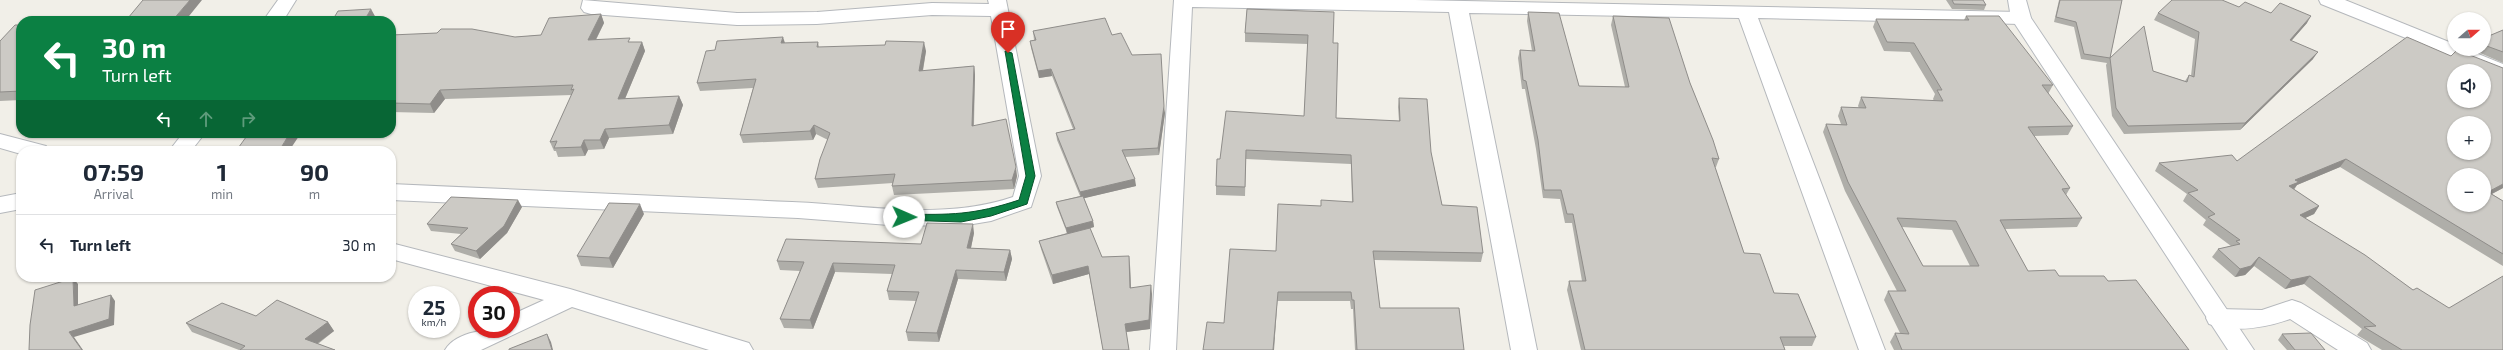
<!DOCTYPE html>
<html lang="en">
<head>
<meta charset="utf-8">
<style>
	body { margin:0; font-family:"Exo 2",sans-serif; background:#f6f6f7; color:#1f2937; height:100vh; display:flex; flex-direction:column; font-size:15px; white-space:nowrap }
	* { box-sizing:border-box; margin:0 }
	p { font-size:13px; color:#747a83 }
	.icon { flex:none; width:22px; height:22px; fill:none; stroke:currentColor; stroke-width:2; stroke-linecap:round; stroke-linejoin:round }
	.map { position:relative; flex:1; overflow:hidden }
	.drawer { position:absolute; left:16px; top:146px; width:380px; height:136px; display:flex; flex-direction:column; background:#fff; border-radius:16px; box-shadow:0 1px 3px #0004 }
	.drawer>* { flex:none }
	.top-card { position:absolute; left:16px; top:16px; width:380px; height:122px; border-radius:16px; box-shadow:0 1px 3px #0004; background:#0b8043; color:#fff; overflow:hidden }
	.needle { width:26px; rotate:70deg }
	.tools { position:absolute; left:2447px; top:12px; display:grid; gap:8px }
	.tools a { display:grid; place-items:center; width:44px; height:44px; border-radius:50%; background:#fff; box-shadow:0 1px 3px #0004; font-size:20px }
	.speed { position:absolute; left:408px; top:286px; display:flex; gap:8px; font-size:20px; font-weight:700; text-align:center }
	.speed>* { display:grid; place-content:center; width:52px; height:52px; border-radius:50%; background:#fff; box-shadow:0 1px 3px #0004; line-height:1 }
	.speed small { font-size:10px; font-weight:400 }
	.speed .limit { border:6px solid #d22; background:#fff; color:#111 }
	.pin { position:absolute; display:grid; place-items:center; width:34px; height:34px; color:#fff; margin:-41px -17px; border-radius:50% 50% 50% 0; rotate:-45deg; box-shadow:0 0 4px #0007 }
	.pin .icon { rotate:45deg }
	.me { position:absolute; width:44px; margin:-22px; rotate:91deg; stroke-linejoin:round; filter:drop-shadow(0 0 3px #0008) }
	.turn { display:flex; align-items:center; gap:14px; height:84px; padding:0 20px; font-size:18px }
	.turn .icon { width:52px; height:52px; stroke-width:2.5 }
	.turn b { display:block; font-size:28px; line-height:34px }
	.lanes { display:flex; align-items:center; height:38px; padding:0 20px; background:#0003; justify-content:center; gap:20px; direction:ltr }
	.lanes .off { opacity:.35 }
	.eta { display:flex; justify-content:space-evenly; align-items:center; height:68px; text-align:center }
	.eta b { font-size:24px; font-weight:700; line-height:28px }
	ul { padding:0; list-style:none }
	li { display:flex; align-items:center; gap:12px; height:60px; padding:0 20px; border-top:1px solid #e0e1e3 }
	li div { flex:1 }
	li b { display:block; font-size:15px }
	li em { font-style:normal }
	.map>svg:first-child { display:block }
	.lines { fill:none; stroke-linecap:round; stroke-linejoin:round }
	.street-casing { stroke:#b5b8bc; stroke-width:2 }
	.secondary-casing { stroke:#b6babf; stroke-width:2 }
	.street { fill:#fff; fill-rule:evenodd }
	.secondary { fill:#fff; fill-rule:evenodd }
	.wall { fill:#afaea9; fill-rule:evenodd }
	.shaded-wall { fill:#8f8d8a }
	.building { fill:#cccac5; stroke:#8f8d8a; fill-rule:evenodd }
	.route { fill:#0b8043; stroke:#07532c }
</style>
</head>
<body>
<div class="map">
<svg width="2503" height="350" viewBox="0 0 2503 350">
	<rect width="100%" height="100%" fill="#f1efe8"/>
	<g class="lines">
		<defs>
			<path id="street" d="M278 0H296L283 21H263Z
				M583 0 737 13 817 12 932 3 989 4 988 0H1006L1041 176 1031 207 991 221 961 226 889 225 798 218 391 200V184C525 190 659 196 792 202 866 205 942 221 1013 197L1019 176 991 16 932 15 817 24 737 25 591 14 584 12 581 8Z
				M1174 0H1415L2021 12 2028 14 2031 18 2028 22 2021 24 1758 18 1885 350H1859L1739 18 1469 13 1537 350H1511L1449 12 1192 7 1176 350H1150Z
				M2319 0H2345L2454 44V49H2466L2503 64V77L2321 4Z
				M183 133H205L191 151H169Z
				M0 134 46 146 49 151H21V154L0 148Z
				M21 193V209L0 213V197Z
				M391 243 570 289 749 343 753 350H709L572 307 481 350H445C457 330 491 329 511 329V315L544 300 391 259Z
				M2292 300 2301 303 2367 343 2371 350H2338L2290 319C2264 328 2236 333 2209 324L2206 318 2209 312 2218 309 2262 310Z"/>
			<path id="secondary" d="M2008 0H2026L2031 18 2254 350H2228L2011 18Z"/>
		</defs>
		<use href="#street" class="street-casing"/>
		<use href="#secondary" class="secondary-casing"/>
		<use href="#street" class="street"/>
		<use href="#secondary" class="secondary"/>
	</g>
	<path class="wall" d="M1946 0H1983L1986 5 1984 10 1952 9Z
		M2059 0H2122L2110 58 2185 81 2189 75 2191 76 2195 39 2154 20 2158 13 2239 7 2271 13 2307 23 2291 41 2313 59 2240 130 2124 134 2112 116 2106 65 2107 63 2081 59 2074 27 2054 22Z
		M1247 9 1333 43 1336 118 1399 121 1398 107 1399 98 1431 152 1442 205 1483 253 1481 262 1374 260 1380 308 1464 350H1355L1353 309H1351L1350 301H1278L1224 323 1276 251 1320 206 1352 202 1351 164 1246 159 1245 196 1216 195V186L1220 159 1304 116 1308 44 1245 42V33Z
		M1528 12 1579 86 1625 87 1611 25 1613 16 1690 83 1719 159 1716 167H1715L1744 253 1774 293 1816 337 1812 346H1784L1785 350H1581L1567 290 1569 281H1582L1572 223H1565L1560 199 1543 198 1536 149 1525 89H1522L1518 58 1520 50 1532 51 1527 21Z
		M601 14 604 23 596 40 631 42H642L645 51 625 99 679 96 683 105 673 134 609 138 604 149 588 150 585 156 558 157 556 151H554L550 142 572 95 445 99 434 113 391 112V35L515 37 541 35Z
		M1966 16 2053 85 2048 94 2073 126 2068 135 2034 136 2070 188 2066 195 2082 218 2077 227 2005 229 2028 271 2059 276 2108 281 2189 350H1894L1890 342 1895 333H1900L1884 300 1888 291H1897L1845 191 1823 132 1826 124H1841L1838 116 1841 107 1859 108 1858 106 1861 97 1934 101 1933 99 1935 94 1910 52 1884 51 1873 27 1876 19 1964 20ZM1902 227 1952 230 1970 266H1923Z
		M21 25V100L0 101V41Z
		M2503 30V63L2471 49H2484V38Z
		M1033 31 1112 35 1132 55 1165 113 1159 155 1125 157 1136 186 1084 198 1093 221 1094 227 1090 228 1102 257 1130 265 1131 288 1152 294 1150 329 1126 332 1129 350H1103L1089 274 1053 284 1041 249 1039 241 1067 233 1057 207 1056 202 1080 196 1057 140 1056 133 1073 129 1052 76 1039 78 1031 48 1030 41 1034 40Z
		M818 42 819 47 926 51 923 71 974 66 975 75 974 125 1017 176 1014 189 894 195 892 186 893 183 818 188 815 179 828 140 816 134 813 140 743 143 740 135 753 88 700 91 697 83 715 50 785 43Z
		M2451 56 2503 68V188L2492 194 2503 201V266L2340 167 2297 185 2294 190 2319 206 2314 214 2305 218 2503 350H2382L2357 335 2362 329 2304 284 2285 289 2254 266 2245 275 2235 277 2212 257 2218 249 2231 246 2203 225 2206 220 2183 201 2187 194 2155 171 2159 163 2237 161Z
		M522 207 507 233 480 259 455 251 451 244 461 234 431 231 427 224Z
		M644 214 613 268 581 266 577 256Z
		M974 233 971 248 1010 250 1012 259 1006 281 958 279 939 342 908 341 906 332 916 301 889 300 887 291 892 274 835 272 813 329 784 328 780 319 800 271 780 270 777 261 921 244Z
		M256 316 328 322 334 331 318 344 335 350H239L192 332 186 323Z
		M2282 334 2325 350H2287L2278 340Z"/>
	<path class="shaded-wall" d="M190 0H202L185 21H172Z
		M371 9 376 18 374 21H364Z
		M601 14 604 23 591 49 588 40Z
		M2311 16 2307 23 2286 47 2290 40Z
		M783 37 786 46 781 43Z
		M642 42 645 51 621 108 618 99Z
		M924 42 926 51 921 80 919 71Z
		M2318 52 2313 59 2240 130 2245 123Z
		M974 66 975 75 973 135 972 126Z
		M1051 69 1052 76 1039 78 1038 71Z
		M440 90 445 99 434 113 430 104Z
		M679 96 683 105 673 134 669 125Z
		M1164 106 1165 113 1159 155 1158 148Z
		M814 125 816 134 813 140 810 131Z
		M605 129 609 138 604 149 600 140Z
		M290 133H301L289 151H279Z
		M584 140 588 150 585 156 581 147Z
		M2346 159 2340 167 2297 185 2293 190 2289 186 2295 180Z
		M1016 167 1017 176 1014 189 1012 180Z
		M1135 179 1136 186 1081 199 1080 192Z
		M2503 184V188L2484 198 2488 192Z
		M518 200 522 207 507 233 480 259 476 251Z
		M640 204 644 214 613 268 609 258Z
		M2319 206 2314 214 2294 223 2300 215Z
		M1093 221 1094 227 1067 234 1066 228Z
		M973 224 974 233 969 257 967 248Z
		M1010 250 1012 259 1006 281 1004 272Z
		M1129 256 1130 265 1131 297 1130 288Z
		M2259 257 2254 266 2245 275 2235 277 2240 269Z
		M833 263 835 272 813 329 810 320Z
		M1088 266 1089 274 1053 284 1052 275Z
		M956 270 958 279 939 342 937 333Z
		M2310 276 2304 284 2285 289 2291 280Z
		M73 278 78 284V312L74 306Z
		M1151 285 1152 294 1150 329 1126 332 1125 324Z
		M1278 292 1274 350H1273Z
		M111 295 115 301 114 325 74 337 83 350H82L69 332Z
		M328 322 334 331 311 348 305 339Z
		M547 334 551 342 553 350H552Z"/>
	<path class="building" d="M143 0H190L172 21H81L128 18Z
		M1952 0H1983L1986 5 1954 4Z
		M2060 0H2122L2110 58 2084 54 2076 22 2056 17Z
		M2172 0H2222L2239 7 2245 2 2271 13 2280 3 2311 16 2290 40 2318 52 2245 123 2128 126 2116 108 2110 58 2144 26 2153 71 2187 82 2189 75 2194 77 2199 32 2158 13Z
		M371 9 364 21H332L338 11Z
		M1247 9 1334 12 1333 43H1338L1336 118 1400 121 1399 98 1427 99 1431 152 1442 205 1477 207 1483 253 1373 251 1380 308H1459L1464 350H1357L1354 300H1352L1351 292H1278L1273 350H1203L1207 322 1224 323 1230 249 1276 251 1278 204 1321 206V200L1353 202 1351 155 1246 150 1245 187 1216 186 1217 159H1220L1226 111 1304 116 1308 35 1245 33Z
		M1528 12 1559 13 1579 86 1629 87 1613 16 1669 18 1690 83 1713 140 1719 159 1712 158 1744 253 1760 254 1774 293 1798 294 1816 337H1780L1785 350H1585L1569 281H1586L1573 214H1567L1561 190H1544L1538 140 1526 81 1523 80 1520 50 1535 51Z
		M601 14 588 40 630 38 628 42H642L618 99 679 96 669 125 605 129 600 140H584L581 147 554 148 557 141 550 142 574 89 571 90 573 85 440 90 430 104 391 103V35L437 33 441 29H472L515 37 541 35 549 18Z
		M1966 16H1999L2053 85H2042L2073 126 2028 127 2070 188 2062 189 2082 218 2000 220 2028 271 2055 270 2059 276H2104L2108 281 2136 280 2189 350H1902L1895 333 1909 334 1888 291H1906L1848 182 1826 124 1847 125 1841 107 1866 108 1861 97 1943 101 1937 90H1942L1914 43 1887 42 1876 19 1969 20ZM1897 218 1956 221 1979 266H1923Z
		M1105 18 1112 35 1121 33 1132 55 1161 54 1164 106 1158 148 1122 150 1135 179 1080 192 1056 133 1075 129 1051 69 1038 71 1030 41 1036 40 1033 31Z
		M15 25H21V91L0 92V41Z
		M2503 30V52L2484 45V38Z
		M783 37 781 43 818 42 817 47 885 45 886 41 924 42 919 71 974 66 972 126 1006 119 1016 167 1012 180 892 186 895 174 815 179 820 159 830 133 814 125 810 131 740 135 756 79 697 83 706 51 715 50 717 41Z
		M2407 37 2451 56 2457 50 2503 68V184L2488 192 2503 201V254L2346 159 2295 180 2299 182 2289 186 2319 206 2300 215 2365 255 2413 290 2417 288 2449 308 2503 276V350H2402L2364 327 2376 326 2310 276 2291 280 2259 257 2251 266 2240 269 2218 249 2240 244 2236 241 2240 240 2208 217 2215 214 2188 193 2198 190 2159 163 2232 155 2237 161ZM2454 71H2484V101H2454ZM2454 123H2484V153H2454ZM2454 175H2484V205H2454Z
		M249 133H290L279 151H236Z
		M1083 196 1093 221 1066 228 1056 202Z
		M451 197 518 200 504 226 476 251 451 244 468 228 427 224Z
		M609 203 640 204 609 258 577 256Z
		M927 223 973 224 967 248 1010 250 1004 272 956 270 937 333 906 332 919 292 887 291 895 265 833 263 810 320 780 319 804 262 777 261 786 239 921 244Z
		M1090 228 1102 257 1129 256 1130 288 1151 285 1149 320 1125 324 1129 350H1103L1088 266 1052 275 1039 241Z
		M73 278 74 306 111 295 109 319 69 332 82 350H29L30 325 35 290Z
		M277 300 328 322 305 339 335 350H240L245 346 186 323 222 303 256 316Z
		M2311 333 2325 350H2295L2282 334Z
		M547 334 552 350H509V349Z"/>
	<path class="route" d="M1005 51 1012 53 1035 176 1027 204 991 216 961 222 900 220 899 217 904 214C950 215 974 215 1019 200L1026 176Z"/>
</svg>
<div class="tools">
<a><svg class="needle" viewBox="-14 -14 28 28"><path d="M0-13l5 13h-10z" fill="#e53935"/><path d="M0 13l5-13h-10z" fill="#747a83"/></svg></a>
<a><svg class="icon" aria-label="sound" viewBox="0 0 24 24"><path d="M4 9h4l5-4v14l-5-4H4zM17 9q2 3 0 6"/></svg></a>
<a>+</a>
<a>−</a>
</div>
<div class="speed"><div>25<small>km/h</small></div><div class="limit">30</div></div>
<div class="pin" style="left:1008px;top:53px;background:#d93025"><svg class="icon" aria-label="arrive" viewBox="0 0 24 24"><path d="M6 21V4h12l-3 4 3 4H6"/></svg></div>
<svg class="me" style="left:904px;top:217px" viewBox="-20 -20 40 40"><circle r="19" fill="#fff"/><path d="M0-13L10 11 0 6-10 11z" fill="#0b8043"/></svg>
<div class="top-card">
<div class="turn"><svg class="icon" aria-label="left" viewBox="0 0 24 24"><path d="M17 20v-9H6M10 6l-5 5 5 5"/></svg><div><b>30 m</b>Turn left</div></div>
<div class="lanes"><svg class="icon" aria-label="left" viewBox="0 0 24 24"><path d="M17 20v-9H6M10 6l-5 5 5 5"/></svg><svg class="icon off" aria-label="ahead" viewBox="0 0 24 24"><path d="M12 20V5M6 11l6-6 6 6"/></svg><svg class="icon off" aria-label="right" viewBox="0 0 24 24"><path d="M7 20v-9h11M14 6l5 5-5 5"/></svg></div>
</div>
<section class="drawer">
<div class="eta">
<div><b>07:59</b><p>Arrival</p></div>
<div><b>1</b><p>min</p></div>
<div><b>90</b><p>m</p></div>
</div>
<ul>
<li><svg class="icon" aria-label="left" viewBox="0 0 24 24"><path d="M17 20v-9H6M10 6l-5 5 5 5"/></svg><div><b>Turn left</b></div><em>30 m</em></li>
</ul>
</section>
</div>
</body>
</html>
